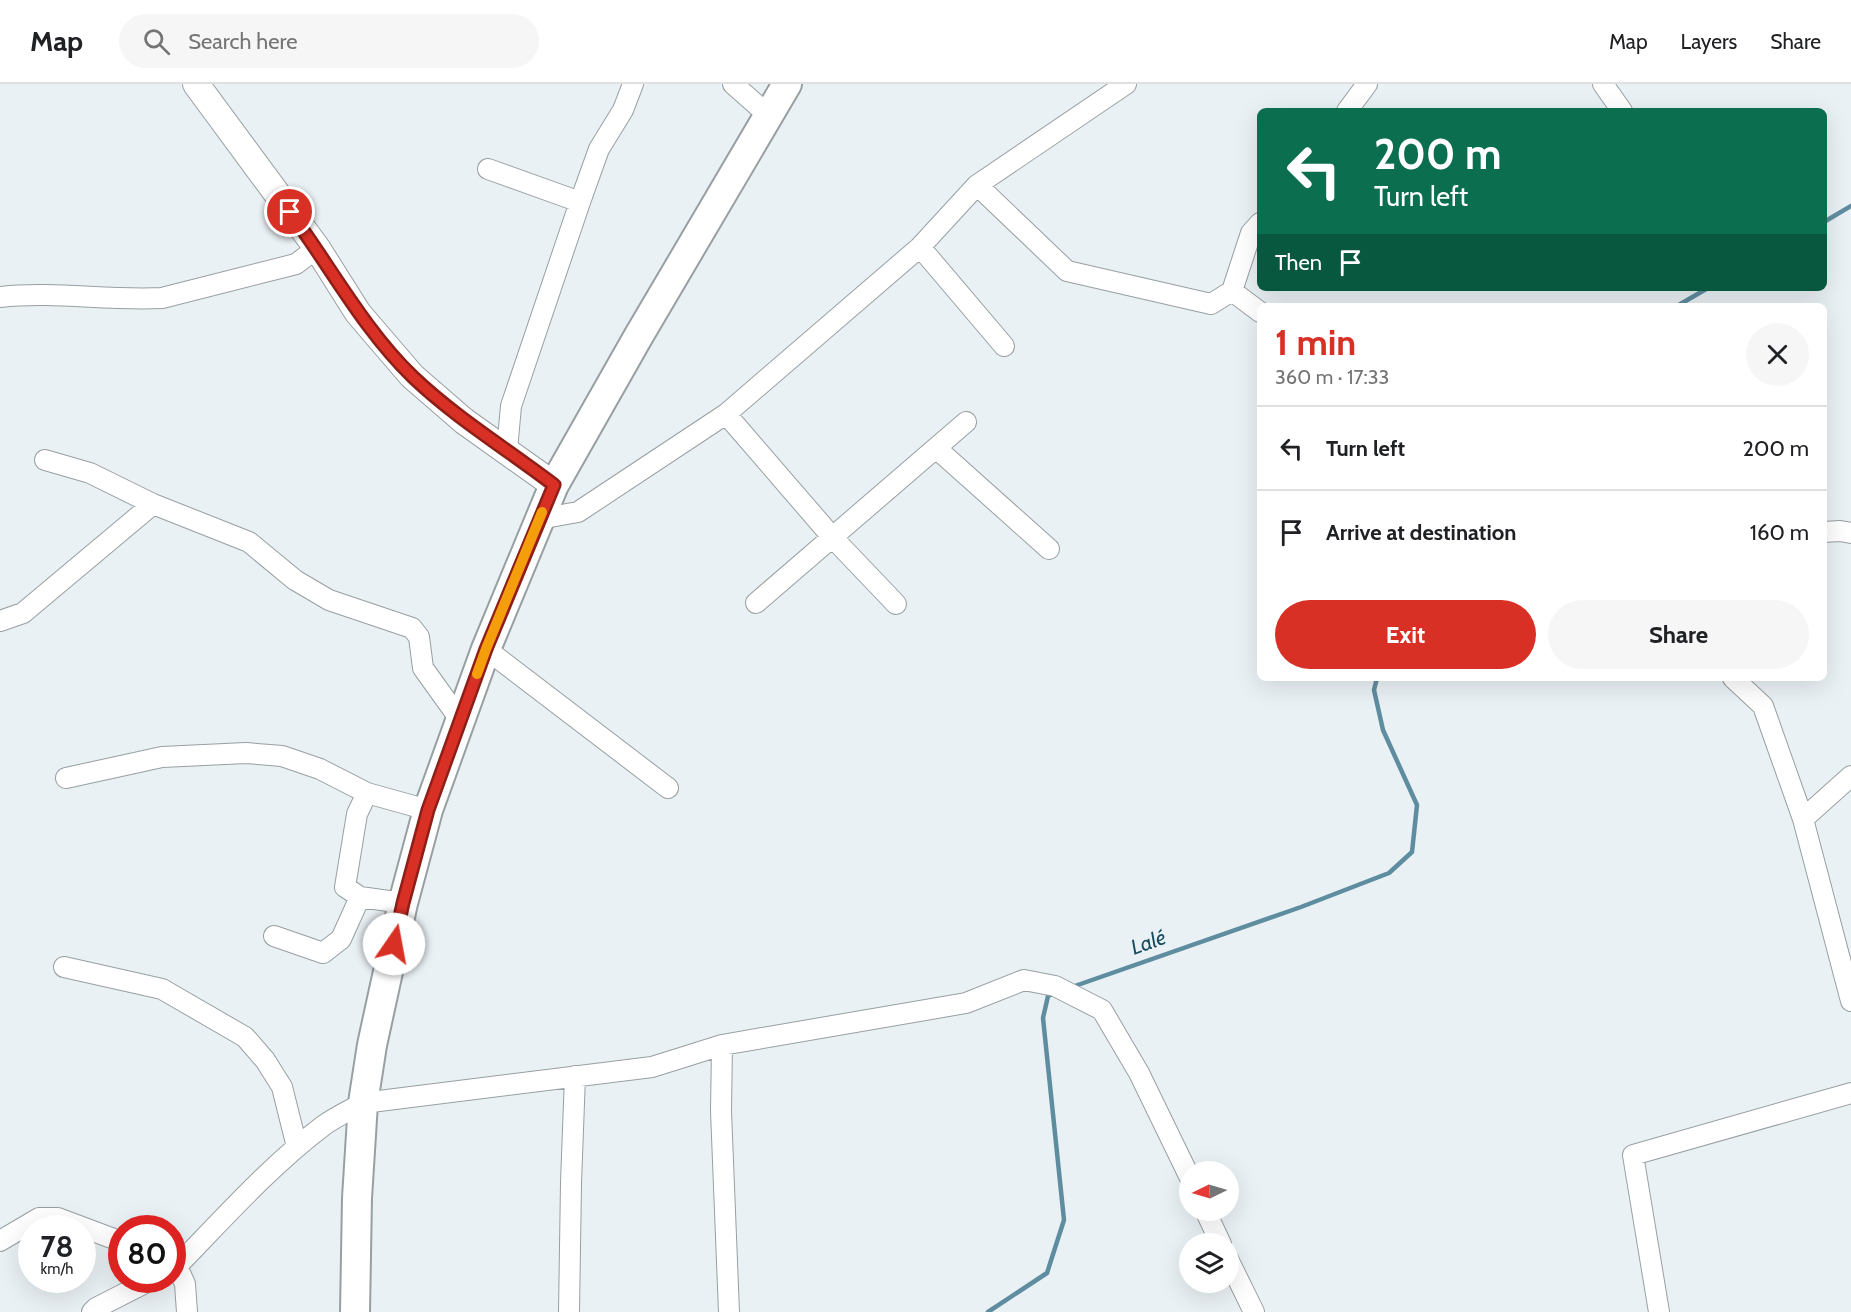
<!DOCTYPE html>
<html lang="en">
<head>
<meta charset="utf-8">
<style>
	body { margin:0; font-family:Cabin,sans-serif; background:#f6f6f6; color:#202124; height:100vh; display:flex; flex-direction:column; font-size:22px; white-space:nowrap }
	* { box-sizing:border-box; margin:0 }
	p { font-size:20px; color:#757577 }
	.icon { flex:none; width:33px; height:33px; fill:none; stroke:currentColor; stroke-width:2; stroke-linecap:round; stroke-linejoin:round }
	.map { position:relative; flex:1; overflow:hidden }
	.panel { position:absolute; left:1257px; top:219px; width:570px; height:378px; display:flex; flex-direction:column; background:#fff; border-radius:9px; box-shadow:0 6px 24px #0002 }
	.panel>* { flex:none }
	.guide { position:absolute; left:1257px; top:24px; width:570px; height:183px; border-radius:9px; box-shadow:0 6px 24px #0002; background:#0b6e4f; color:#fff; overflow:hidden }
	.needle { width:39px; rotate:265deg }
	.controls { position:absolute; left:1179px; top:1077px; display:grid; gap:12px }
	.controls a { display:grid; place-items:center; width:60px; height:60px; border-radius:50%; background:#fff; box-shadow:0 6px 24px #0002; font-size:30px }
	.speed { position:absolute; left:18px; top:1131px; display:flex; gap:12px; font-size:30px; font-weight:700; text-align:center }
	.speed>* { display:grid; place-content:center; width:78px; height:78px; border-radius:50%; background:#fff; box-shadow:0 6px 24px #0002; line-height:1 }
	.speed small { font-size:15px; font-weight:400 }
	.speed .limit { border:9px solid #d22; background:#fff; color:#111 }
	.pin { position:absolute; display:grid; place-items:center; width:51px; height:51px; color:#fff; margin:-26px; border:3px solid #fff; border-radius:50%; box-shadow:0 2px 6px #0007 }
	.me { position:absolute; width:66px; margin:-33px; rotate:12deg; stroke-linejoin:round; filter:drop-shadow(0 0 4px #0008) }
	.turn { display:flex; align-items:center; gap:21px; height:126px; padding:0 18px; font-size:27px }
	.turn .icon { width:78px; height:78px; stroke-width:2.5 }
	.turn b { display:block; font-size:42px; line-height:51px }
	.then { display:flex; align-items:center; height:57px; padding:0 18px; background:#0003; gap:12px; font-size:22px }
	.round { display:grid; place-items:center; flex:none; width:63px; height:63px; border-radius:32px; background:#f6f6f6 }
	.overview { display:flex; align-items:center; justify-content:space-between; height:102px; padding:0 18px }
	h1 { font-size:36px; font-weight:800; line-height:45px; color:#d93025 }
	.action { display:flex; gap:12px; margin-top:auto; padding:12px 18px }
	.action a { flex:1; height:69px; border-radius:36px; background:#d93025; color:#fff; font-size:24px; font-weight:800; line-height:69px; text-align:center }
	.action a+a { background:#f6f6f6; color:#202124 }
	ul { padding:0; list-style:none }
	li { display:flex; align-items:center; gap:18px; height:84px; padding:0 18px; border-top:2px solid #e0e0e0 }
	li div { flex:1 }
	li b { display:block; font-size:22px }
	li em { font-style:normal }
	header { display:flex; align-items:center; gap:36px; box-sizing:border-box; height:84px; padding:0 30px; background:#fff; border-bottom:2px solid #e0e0e0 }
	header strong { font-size:28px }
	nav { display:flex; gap:33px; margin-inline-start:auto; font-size:21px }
	.search { width:420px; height:54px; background:#f6f6f6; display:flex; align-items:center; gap:15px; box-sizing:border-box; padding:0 21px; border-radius:33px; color:#757577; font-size:22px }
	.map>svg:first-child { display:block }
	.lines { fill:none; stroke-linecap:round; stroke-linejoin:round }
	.stream { stroke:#5f8da0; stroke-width:4.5 }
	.minor-casing { stroke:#989fa2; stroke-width:22 }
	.major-casing { stroke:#989fa2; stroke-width:28 }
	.highway-casing { stroke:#989fa2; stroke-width:32 }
	.minor { stroke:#fff; stroke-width:20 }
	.major { stroke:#fff; stroke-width:26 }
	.highway { stroke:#fff; stroke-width:28 }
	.route-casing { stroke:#8d1f18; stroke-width:15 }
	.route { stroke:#d93025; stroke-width:10 }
	.slow { stroke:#f59e0b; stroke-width:10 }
	.labels { text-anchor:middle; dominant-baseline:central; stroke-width:6; stroke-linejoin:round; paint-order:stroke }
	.water-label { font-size:21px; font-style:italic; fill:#164b5f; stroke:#eaf1f5 }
</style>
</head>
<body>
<header>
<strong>Map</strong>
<div class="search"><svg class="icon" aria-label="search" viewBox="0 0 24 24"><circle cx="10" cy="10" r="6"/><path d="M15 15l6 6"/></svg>Search here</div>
<nav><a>Map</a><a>Layers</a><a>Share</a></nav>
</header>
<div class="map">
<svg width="1851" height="1228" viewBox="0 0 1851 1228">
	<rect width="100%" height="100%" fill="#eaf1f5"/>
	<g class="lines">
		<path class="stream" d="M1824 138 1851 122
			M1677 222 1708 204
			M1072 903 1301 823 1389 789 1412 768 1417 721 1383 646 1374 606 1377 594
			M988 1228 1047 1189 1064 1136 1043 934 1048 912 1055 909"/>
		<defs>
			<path id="minor" d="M733 0 768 31
				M1603 0 1622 27
				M1347 27 1367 0
				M488 85 580 118
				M977 101 1067 187 1211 220 1232 207 1251 149 1260 139
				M920 163 1004 262
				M1232 207 1260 228
				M0 213C54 207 108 217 162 214L296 180 317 164
				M726 330 833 454 896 520
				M936 364 1049 465
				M507 366 511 322 580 118 599 65 623 26 633 0
				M45 376 90 389 153 420 249 458 295 496 329 516 412 544 419 553 423 584 461 637
				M539 435 578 428 726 330 920 163 977 101 1126 0
				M1824 448 1840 447 1851 449
				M756 519 966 338
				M0 537 23 529 153 420
				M486 565 668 704
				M1733 594 1763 622 1803 735 1851 917
				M66 694 162 673 246 669 282 672 320 685 367 709 428 726
				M367 709 357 730 345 803 360 813 403 819
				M1803 735 1851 692
				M274 852 323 869 341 855 360 813
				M64 883 162 905 245 953 265 976 282 1003 297 1063
				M722 961 721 1027 729 1228
				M1205 1126 1221 1160
				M0 1157 39 1134H58L122 1158
				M1228 1175 1254 1228
				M172 1180 177 1182C224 1134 269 1083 323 1042 335 1033 350 1026 363 1019L652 983 722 961 966 919 1024 896 1055 902 1102 926 1139 989 1190 1094
				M172 1184 177 1182 185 1200 187 1228
				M92 1228 96 1224 151 1196
				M569 1228 571 1099 575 992
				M1659 1228 1633 1071 1851 1009"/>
			<path id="major" d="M196 0 317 164 358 229 412 292 464 337 554 401"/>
			<path id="highway" d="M355 1228 357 1114 363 1019 372 961 403 819 428 726 486 565 554 401 638 253 787 0"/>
		</defs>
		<use href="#minor" class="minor-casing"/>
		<use href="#major" class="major-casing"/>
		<use href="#highway" class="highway-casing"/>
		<use href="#minor" class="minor"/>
		<use href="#major" class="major"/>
		<use href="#highway" class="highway"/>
	</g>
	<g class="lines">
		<defs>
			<path id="route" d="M290 128C330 182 364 246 413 293 456 334 507 365 554 401L486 565 428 726 403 819 394 860"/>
		</defs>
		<use href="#route" class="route-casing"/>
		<use href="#route" class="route"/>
		<path class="slow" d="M477 590 486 565 542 428"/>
	</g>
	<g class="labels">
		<g class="water-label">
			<text transform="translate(1148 858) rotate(-20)">Lalé</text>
		</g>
	</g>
</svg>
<div class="controls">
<a><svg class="needle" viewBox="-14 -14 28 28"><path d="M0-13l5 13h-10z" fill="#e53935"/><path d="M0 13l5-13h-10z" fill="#757577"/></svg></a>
<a><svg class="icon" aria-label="layers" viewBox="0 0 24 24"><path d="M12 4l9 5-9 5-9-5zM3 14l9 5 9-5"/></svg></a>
</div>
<div class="speed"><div>78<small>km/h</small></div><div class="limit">80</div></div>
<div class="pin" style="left:290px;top:128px;background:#d93025"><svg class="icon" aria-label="arrive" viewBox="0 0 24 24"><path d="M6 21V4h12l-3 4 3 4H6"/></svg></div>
<svg class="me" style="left:394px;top:860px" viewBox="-20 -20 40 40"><circle r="19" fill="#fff"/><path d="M0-13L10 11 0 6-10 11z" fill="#d93025"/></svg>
<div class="guide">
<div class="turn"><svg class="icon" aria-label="left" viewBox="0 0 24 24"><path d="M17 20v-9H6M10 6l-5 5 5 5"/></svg><div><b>200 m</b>Turn left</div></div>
<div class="then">Then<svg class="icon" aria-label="arrive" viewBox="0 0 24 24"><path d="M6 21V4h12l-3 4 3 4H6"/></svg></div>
</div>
<section class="panel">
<div class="overview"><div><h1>1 min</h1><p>360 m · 17:33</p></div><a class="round"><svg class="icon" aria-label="close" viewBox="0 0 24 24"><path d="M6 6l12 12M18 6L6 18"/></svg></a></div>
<ul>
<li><svg class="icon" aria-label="left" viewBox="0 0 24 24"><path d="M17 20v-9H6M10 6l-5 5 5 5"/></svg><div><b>Turn left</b></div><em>200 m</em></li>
<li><svg class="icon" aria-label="arrive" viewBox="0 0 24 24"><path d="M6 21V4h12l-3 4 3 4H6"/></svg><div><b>Arrive at destination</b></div><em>160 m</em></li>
</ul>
<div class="action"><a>Exit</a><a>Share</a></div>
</section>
</div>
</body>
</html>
